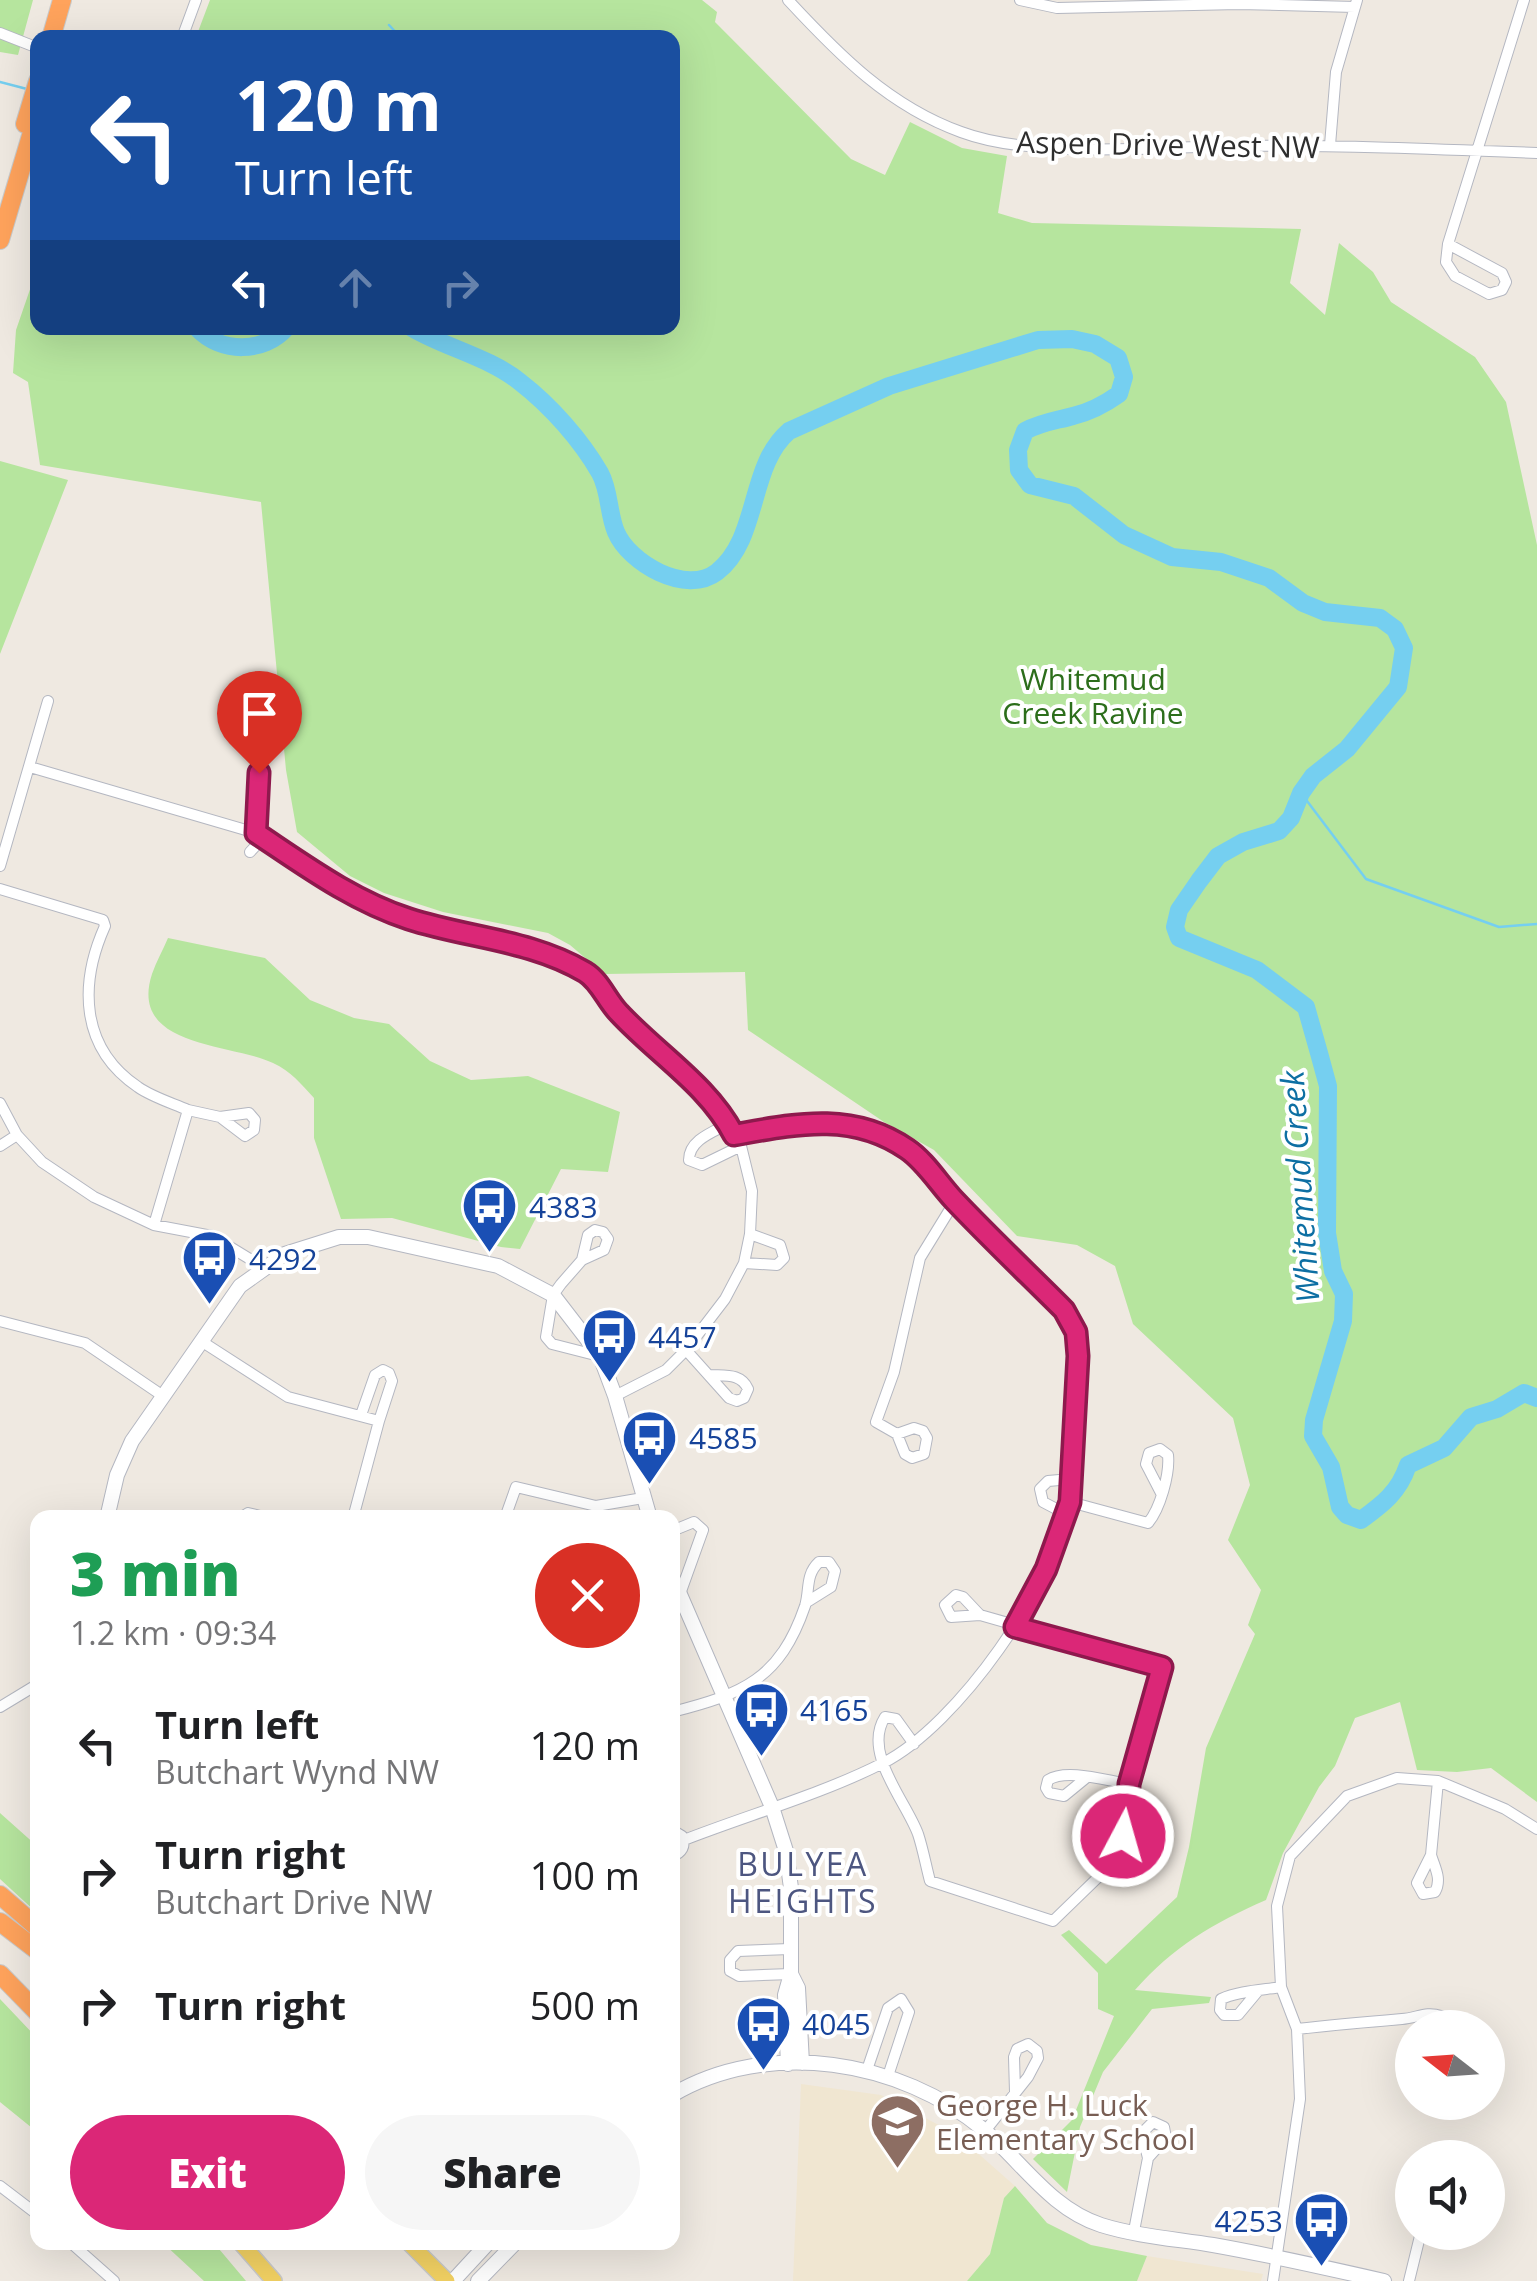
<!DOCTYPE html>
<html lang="en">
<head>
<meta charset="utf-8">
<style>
	body { margin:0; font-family:"Open Sans",sans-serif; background:#f6f6f6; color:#202124; height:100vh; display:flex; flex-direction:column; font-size:38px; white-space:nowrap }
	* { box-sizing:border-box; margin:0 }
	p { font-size:32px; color:#757577 }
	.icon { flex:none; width:55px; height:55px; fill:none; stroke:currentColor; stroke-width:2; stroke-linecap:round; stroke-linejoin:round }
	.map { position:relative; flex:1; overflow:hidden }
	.drawer { position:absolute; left:30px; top:1510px; width:650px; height:740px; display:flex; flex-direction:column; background:#fff; border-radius:20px; box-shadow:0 10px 40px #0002 }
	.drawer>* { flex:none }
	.hud { position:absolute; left:30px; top:30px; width:650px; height:305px; border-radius:20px; box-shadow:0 10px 40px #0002; background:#1a4fa0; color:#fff; overflow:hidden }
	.needle { width:65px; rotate:287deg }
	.tools { position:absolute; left:1395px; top:2010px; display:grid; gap:20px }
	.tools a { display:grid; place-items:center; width:110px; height:110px; border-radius:50%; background:#fff; box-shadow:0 10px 40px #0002; font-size:50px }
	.pin { position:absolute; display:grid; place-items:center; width:85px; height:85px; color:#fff; margin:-102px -42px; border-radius:50% 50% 50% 0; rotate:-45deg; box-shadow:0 0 10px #0007 }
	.pin .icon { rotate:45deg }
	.me { position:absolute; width:110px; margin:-55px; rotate:6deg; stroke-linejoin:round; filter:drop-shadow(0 0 8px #0008) }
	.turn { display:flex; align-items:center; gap:35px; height:210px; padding:0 40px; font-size:45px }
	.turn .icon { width:130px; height:130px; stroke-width:2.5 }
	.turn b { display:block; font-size:70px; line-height:85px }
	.lanes { display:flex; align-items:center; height:95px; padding:0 40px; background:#0003; justify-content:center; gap:50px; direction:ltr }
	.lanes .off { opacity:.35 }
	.round { display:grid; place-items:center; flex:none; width:105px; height:105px; border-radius:52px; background:#f6f6f6 }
	.head { display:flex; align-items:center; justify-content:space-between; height:170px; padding:0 40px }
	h1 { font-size:60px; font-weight:800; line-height:75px; color:#1e9e55 }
	.action { display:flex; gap:20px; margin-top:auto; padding:20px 40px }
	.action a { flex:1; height:115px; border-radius:60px; background:#db2777; color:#fff; font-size:40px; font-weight:800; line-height:115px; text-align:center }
	.action a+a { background:#f6f6f6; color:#202124 }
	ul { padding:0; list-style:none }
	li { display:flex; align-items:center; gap:30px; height:130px; padding:0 40px }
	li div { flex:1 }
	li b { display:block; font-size:38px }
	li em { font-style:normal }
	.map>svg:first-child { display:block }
	.education { fill:#f0e6d1 }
	.green { fill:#b6e59e }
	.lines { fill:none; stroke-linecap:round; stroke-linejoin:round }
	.stream { stroke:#75cff0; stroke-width:2.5 }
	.river { stroke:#75cff0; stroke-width:18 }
	.street-casing { stroke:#b4b7c1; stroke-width:12 }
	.secondary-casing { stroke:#b4b7c1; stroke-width:16 }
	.primary-casing { stroke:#c9c9c9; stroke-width:18 }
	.highway-casing { stroke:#c9c9c9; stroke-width:20 }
	.street { stroke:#fff; stroke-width:10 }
	.secondary { stroke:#fff; stroke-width:14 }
	.primary { stroke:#f2d163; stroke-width:15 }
	.highway { stroke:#ffa35c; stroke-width:18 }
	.route-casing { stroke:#8e194d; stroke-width:25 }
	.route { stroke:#db2777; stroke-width:18 }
	.labels { text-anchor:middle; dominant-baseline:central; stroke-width:8; stroke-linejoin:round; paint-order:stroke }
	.street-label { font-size:30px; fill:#2e2e2e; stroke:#fff }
	.park-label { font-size:30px; fill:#2c6e1b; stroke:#fff }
	.transit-label { font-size:30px; fill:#164399; stroke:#fff; text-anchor:start }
	.education-label { font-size:30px; fill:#785e54; stroke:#fff; text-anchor:start }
	.water-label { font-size:32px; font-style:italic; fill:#0d6fa3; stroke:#fff }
	.neighbourhood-label { font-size:32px; letter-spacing:2.5px; fill:#4d5680; stroke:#fff }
</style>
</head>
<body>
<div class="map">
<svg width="1537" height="2281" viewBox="0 0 1537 2281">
	<rect width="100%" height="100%" fill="#efe9e1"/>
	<path class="education" d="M801 2084 881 2095 956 2134 1015 2186 1004 2198 990 2254 967 2281H793Z
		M1147 2256 1263 2274 1261 2281H1137Z"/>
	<path class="green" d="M0 0H33L18 55 0 52Z
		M210 0H702L717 12 715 22 851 159 885 175 910 122 962 148 1007 156 998 213 1032 223 1301 229 1290 283 1325 315 1339 243 1373 272 1391 302 1475 357 1506 402 1537 545V1802L1491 1768 1457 1772 1417 1770 1400 1702 1355 1718 1335 1766 1319 1787 1283 1853 1266 1900C1213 1923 1173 1947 1135 1990L1211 1997 1209 2003 1152 2009 1103 2072 1080 2127 1067 2192 1033 2159 1072 2120 1114 2016 1098 2009V1973L1061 1935 1069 1930 1106 1964 1177 1897 1189 1847 1206 1748 1255 1634 1248 1625 1261 1590 1228 1540 1250 1485 1233 1418 1133 1324 1115 1266 1077 1245 1017 1236 934 1150 884 1122 748 1030 745 972 604 974 570 945 548 933 443 912 384 893 350 876 297 832 286 770 261 502 40 465 28 382 13 373 16 330 37 269 38 328H672V38L196 37Z
		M0 461 68 480 0 654Z
		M168 938 265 958 310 1000 354 1018 389 1024 430 1061 471 1080 528 1076 620 1112 608 1172 561 1169 520 1249 501 1247 392 1218 341 1219 314 1138V1098C301 1084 291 1071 273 1063 231 1043 128 1048 152 974 156 962 163 950 168 938Z
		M0 1813 37 1846V1913L0 1879Z
		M0 1999 37 2038V2132L0 2102Z
		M1015 2186 1047 2223 1091 2245 1147 2256 1137 2281H967L990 2254 1004 2198Z
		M163 2243H214L246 2281H204Z"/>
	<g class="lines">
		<path class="stream" d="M389 25 401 38
			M0 82 27 89
			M1301 793 1366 879 1499 927 1537 924"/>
		<path class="river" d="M197 328C221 354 264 353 286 328
			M412 328C446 348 489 357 520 382 551 406 581 440 600 473 610 491 608 513 616 532 629 563 686 596 717 572 760 538 748 466 789 431L889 386 1038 340 1072 339 1095 344 1118 358 1124 377 1119 394C1105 404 1090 412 1073 416 1055 421 1042 422 1025 431L1018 450 1019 470 1030 485 1074 496 1124 535 1172 557 1221 562 1269 578 1303 603 1325 612 1380 618 1395 629 1404 648 1398 687 1347 749 1313 776 1301 793 1291 818 1279 831 1243 842 1218 856 1199 881 1179 910 1175 927 1179 938 1257 970 1306 1007 1319 1053 1328 1086 1327 1233 1333 1271 1344 1294 1343 1321 1314 1420 1313 1436 1331 1467 1340 1507 1347 1515 1361 1520C1383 1504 1399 1492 1408 1465L1444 1448 1471 1417 1497 1409 1524 1393 1537 1398"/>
		<defs>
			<path id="street" d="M788 0C839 55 889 106 961 132 1033 159 1155 147 1233 146 1335 145 1436 149 1537 153
				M1020 0 1057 8 1239 4 1355 7
				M0 33 38 48
				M182 38 196 0
				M1330 145 1336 72 1357 0
				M1448 244 1446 262 1455 276 1489 294 1502 290 1506 282 1502 273 1448 244 1524 0
				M30 767 256 833 337 887 408 919 509 942 557 958 590 974 618 1012 722 1114 741 1146 752 1191 750 1234 744 1263 725 1299 686 1350 666 1370 615 1396
				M256 833 260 799 257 757
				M250 852 263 838
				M0 866 48 701
				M0 889 103 920 105 926C79 984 80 1048 138 1087 152 1097 172 1103 188 1110L154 1225
				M0 1103 17 1135 42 1162 94 1197 154 1225 212 1236 263 1267
				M188 1110 220 1117 245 1136 254 1130 255 1120 249 1113 220 1117
				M728 1124C713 1132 689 1140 689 1160L702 1165 741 1146
				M0 1146 17 1135
				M582 1260 588 1235 595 1230 603 1232 608 1239 604 1250 582 1260 561 1284 553 1295 546 1337 552 1344 599 1356
				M744 1263 777 1265 784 1258 780 1245 750 1234
				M0 1321 85 1343 163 1396
				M201 1341 288 1397 379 1421 353 1518
				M686 1350 729 1398 737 1401 744 1398 748 1389C741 1373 725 1376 710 1375
				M361 1415 375 1375 383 1370 389 1373 392 1381 379 1421
				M897 1434 905 1454 912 1458 924 1454 927 1438 923 1431 914 1428 897 1434 876 1422 894 1372 920 1258 955 1201
				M1070 1502 1148 1523C1160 1509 1170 1474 1168 1455L1160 1449 1149 1453 1146 1464 1161 1493
				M1066 1514 1043 1502 1040 1489 1048 1481 1071 1479
				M240 1518 248 1513 268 1518
				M505 1518 516 1487 596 1506 643 1498
				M672 1531 694 1522 703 1530 680 1594
				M0 1707 38 1684
				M672 1712C743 1694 780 1679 805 1606 810 1590 805 1575 819 1562H829L835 1571 831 1587 807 1602
				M914 1744 896 1719 885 1717C862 1753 906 1801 918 1834 923 1849 926 1866 930 1881L1053 1921 1118 1858 1128 1815 1129 1784 1156 1680 1162 1667 980 1615 963 1597 956 1595 945 1605 951 1617 980 1615
				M1086 1778 1064 1796 1049 1793 1046 1788 1048 1780C1067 1768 1107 1781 1129 1784
				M672 1830 682 1836C686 1846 682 1853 672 1856
				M684 1840C748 1815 822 1794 883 1763 958 1725 1056 1584 1070 1501 1078 1454 1075 1403 1077 1356L1076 1332 1064 1310 955 1201 909 1150 857 1127 834 1123 807 1122 734 1135
				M1431 1855C1435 1868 1442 1879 1435 1892L1423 1894 1417 1883 1431 1855 1438 1781
				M790 1949 738 1951 730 1960V1971L739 1976 791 1974
				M1258 1991 1238 2015H1224L1220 2010 1221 1999C1239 1991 1262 1990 1281 1987
				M1297 2029C1333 2025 1367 2022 1402 2019 1417 2018 1426 2011 1441 2016L1443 2028
				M867 2070 888 2008 901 1999 909 2012 888 2076
				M985 2131 1028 2077 1038 2058 1037 2051 1028 2044 1017 2049 1014 2057 1015 2092
				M1427 2158 1437 2151 1447 2158
				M0 2186 38 2215
				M1134 2231 1148 2158 1166 2138 1164 2127 1153 2122 1142 2133 1148 2158
				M70 2242 114 2281
				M1273 2281 1300 2099 1297 2029 1281 1987 1277 1906 1290 1856 1347 1796 1397 1778 1438 1781 1505 1809 1537 1829
				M1409 2281 1421 2232"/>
			<path id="secondary" d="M107 1518 117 1475 132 1441 240 1286 285 1254 339 1237H368L498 1266 553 1295 600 1356 615 1396 650 1518
				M672 1576 772 1807 786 1851 791 1888V1974L785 1995 788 2064
				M791 1974 798 1988 802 2063
				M672 2095C768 2038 901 2060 984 2130 1022 2162 1051 2209 1101 2225 1136 2236 1176 2239 1213 2245 1270 2255 1327 2268 1384 2281
				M453 2281 489 2242
				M478 2281 516 2242"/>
			<path id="primary" d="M240 2242 274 2281
				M408 2242 447 2281"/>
			<path id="highway" d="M51 38 62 0
				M25 124 38 81
				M0 240 38 112
				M0 1895 38 1928
				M0 1922 38 1951
				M0 1974 38 2013"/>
		</defs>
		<use href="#street" class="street-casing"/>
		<use href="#secondary" class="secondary-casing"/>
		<use href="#primary" class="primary-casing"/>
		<use href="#highway" class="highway-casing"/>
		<use href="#street" class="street"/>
		<use href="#secondary" class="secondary"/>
		<use href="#primary" class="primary"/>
		<use href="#highway" class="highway"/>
	</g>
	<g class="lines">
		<defs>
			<path id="route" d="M259 773 256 833C304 865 353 901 409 919 468 938 531 940 585 972 600 981 607 1001 619 1013 657 1054 708 1085 734 1135 795 1124 852 1111 907 1149 925 1161 939 1184 954 1200 990 1238 1028 1274 1064 1310L1076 1332 1078 1356 1070 1502 1046 1569 1015 1627 1162 1667 1129 1784 1128 1815 1123 1836"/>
		</defs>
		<use href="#route" class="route-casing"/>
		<use href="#route" class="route"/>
	</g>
	<defs>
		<symbol id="bus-pin" viewBox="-11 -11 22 30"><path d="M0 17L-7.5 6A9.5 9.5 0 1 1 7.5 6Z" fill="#1a4fb4" stroke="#fff"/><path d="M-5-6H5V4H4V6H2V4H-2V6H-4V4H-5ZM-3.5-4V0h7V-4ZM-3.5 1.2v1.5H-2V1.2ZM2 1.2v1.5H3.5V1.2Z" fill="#fff"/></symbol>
		<symbol id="school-pin" viewBox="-11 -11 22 30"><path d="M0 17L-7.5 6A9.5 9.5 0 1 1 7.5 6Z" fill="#8d6e63" stroke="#fff"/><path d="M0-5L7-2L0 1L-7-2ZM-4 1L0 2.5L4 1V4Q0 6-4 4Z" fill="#fff"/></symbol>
	</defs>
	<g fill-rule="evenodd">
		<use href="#bus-pin" x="458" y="1174" width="63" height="86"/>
		<use href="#bus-pin" x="178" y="1226" width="63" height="86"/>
		<use href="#bus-pin" x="578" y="1304" width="63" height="86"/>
		<use href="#bus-pin" x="618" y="1406" width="63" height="86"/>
		<use href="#bus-pin" x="730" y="1678" width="63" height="86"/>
		<use href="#bus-pin" x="732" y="1992" width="63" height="86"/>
		<use href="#school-pin" x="866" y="2090" width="63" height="86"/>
		<use href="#bus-pin" x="1290" y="2188" width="63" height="86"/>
	</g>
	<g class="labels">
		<g class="street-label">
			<text transform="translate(1168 144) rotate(1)">Aspen Drive West NW</text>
		</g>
		<g class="park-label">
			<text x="1093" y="678">Whitemud<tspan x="1093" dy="34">Creek Ravine</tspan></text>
		</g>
		<g class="transit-label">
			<text x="529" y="1206">4383</text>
			<text x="249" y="1258">4292</text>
			<text x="648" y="1336">4457</text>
			<text x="689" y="1437">4585</text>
			<text x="800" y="1709">4165</text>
			<text x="802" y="2023">4045</text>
			<text x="1283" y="2220" text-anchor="end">4253</text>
		</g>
		<g class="education-label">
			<text x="936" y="2104">George H. Luck<tspan x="936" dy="34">Elementary School</tspan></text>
		</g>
		<g class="water-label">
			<text transform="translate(1299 1187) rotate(-94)">Whitemud Creek</text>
		</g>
		<g class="neighbourhood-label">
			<text x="803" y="1863">BULYEA<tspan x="803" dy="37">HEIGHTS</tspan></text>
		</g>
	</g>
</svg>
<div class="tools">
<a><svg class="needle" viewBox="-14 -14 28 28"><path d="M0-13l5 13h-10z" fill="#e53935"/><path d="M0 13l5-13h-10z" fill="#757577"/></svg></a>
<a><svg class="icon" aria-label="sound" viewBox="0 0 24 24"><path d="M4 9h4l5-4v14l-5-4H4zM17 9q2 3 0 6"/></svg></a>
</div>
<div class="pin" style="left:259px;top:773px;background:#d93025"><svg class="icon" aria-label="arrive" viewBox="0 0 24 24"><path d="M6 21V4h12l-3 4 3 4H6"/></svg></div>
<svg class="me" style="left:1123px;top:1836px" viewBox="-20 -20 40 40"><circle r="17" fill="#db2777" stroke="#fff" stroke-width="3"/><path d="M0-11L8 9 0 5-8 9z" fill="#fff"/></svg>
<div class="hud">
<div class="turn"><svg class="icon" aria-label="left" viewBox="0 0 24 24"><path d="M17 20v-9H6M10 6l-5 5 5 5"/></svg><div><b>120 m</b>Turn left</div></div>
<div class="lanes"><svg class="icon" aria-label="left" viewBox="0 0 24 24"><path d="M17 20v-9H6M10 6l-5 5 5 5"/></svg><svg class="icon off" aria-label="ahead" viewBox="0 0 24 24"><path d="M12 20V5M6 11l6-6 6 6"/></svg><svg class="icon off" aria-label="right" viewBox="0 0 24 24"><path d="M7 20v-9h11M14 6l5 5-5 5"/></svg></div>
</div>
<section class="drawer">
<div class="head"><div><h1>3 min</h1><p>1.2 km · 09:34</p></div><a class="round" style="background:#d93025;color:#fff"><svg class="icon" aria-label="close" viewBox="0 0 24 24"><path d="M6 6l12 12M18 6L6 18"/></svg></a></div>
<ul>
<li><svg class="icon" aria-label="left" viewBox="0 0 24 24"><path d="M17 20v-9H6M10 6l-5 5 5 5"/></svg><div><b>Turn left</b><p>Butchart Wynd NW</p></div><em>120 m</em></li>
<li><svg class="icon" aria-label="right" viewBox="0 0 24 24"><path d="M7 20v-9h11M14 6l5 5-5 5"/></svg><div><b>Turn right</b><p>Butchart Drive NW</p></div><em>100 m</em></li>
<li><svg class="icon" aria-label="right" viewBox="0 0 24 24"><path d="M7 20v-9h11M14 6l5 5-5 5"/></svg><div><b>Turn right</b></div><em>500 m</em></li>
</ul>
<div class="action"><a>Exit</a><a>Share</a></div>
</section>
</div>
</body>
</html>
